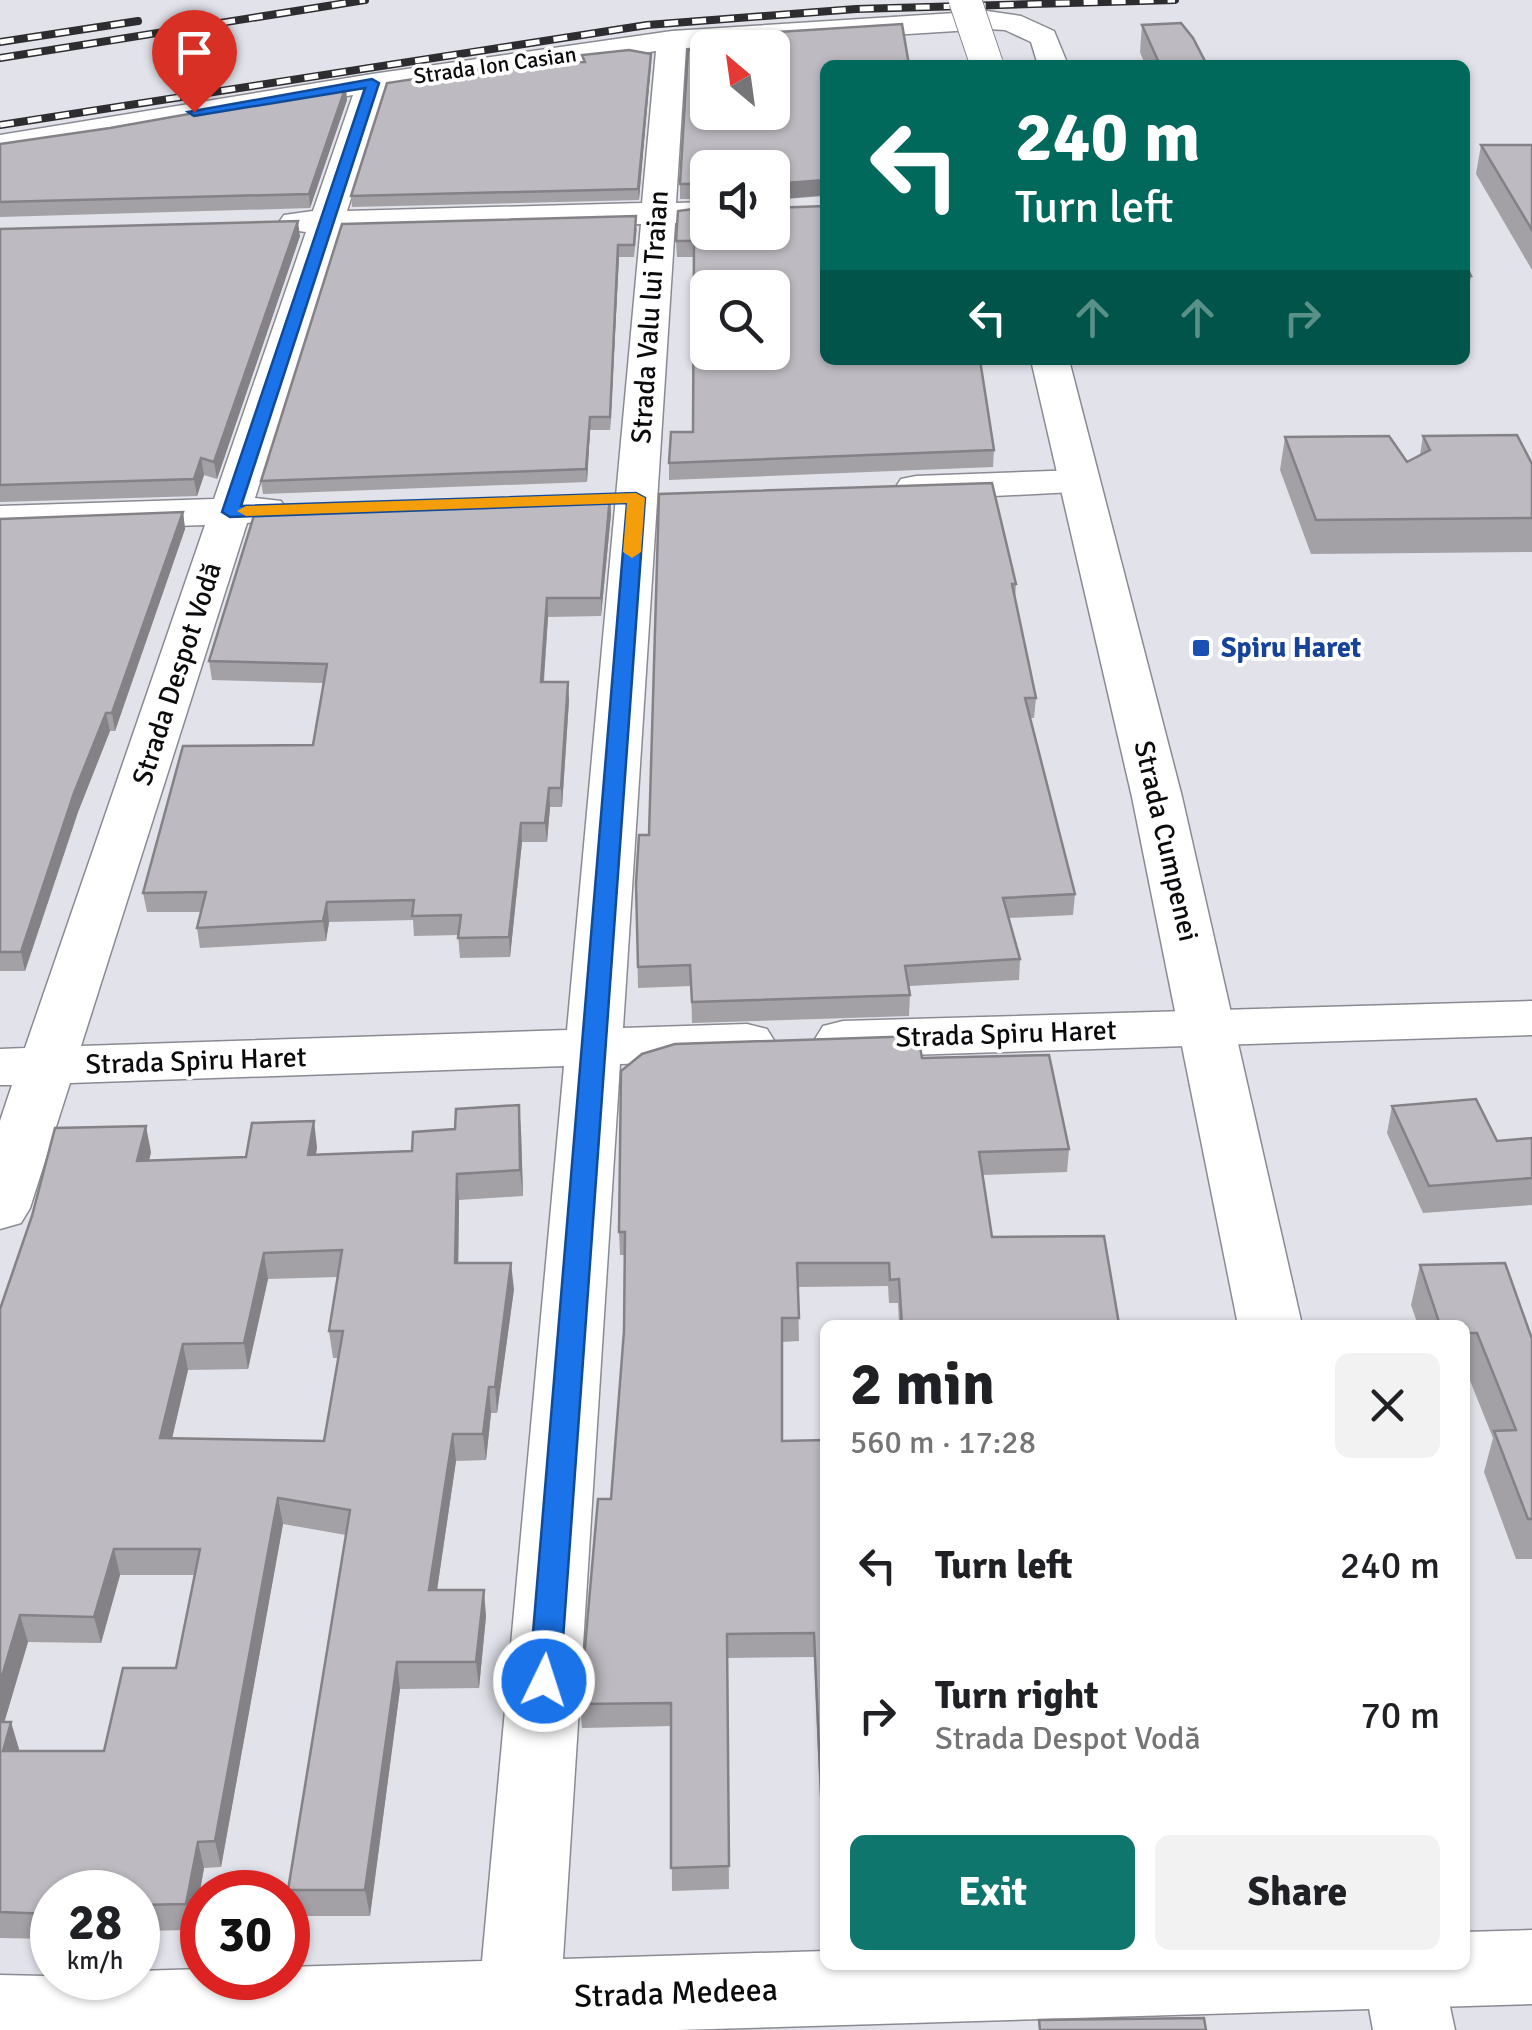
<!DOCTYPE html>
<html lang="en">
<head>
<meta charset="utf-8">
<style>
	body { margin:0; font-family:Signika,sans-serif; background:#f2f2f2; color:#202124; height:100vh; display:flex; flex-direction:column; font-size:38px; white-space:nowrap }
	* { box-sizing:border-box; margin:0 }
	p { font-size:32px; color:#757577 }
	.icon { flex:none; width:55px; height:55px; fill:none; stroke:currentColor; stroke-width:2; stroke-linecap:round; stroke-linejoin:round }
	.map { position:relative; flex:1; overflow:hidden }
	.drawer { position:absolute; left:820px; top:1320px; width:650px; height:650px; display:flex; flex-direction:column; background:#fff; border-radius:15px; box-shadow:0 2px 8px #0004 }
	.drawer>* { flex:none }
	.top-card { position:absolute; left:820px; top:60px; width:650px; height:305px; border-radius:15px; box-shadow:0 2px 8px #0004; background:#00695c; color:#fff; overflow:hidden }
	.needle { width:65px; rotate:331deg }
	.fabs { position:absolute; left:690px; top:30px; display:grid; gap:20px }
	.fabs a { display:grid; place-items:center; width:100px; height:100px; border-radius:15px; background:#fff; box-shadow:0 2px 8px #0004; font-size:50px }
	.speed { position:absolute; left:30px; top:1870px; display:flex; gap:20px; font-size:50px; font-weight:700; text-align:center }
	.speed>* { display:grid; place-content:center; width:130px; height:130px; border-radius:50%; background:#fff; box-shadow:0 2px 8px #0004; line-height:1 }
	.speed small { font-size:25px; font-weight:400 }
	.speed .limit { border:15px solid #d22; background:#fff; color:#111 }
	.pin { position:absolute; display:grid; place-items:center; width:85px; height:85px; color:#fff; margin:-102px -42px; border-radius:50% 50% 50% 0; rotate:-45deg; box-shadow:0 0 10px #0007 }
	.pin .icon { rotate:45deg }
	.me { position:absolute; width:110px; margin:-55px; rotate:4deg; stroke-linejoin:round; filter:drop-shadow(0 0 8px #0008) }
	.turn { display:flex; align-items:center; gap:35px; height:210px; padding:0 30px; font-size:45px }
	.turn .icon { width:130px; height:130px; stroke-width:2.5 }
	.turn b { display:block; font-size:70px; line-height:85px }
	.lanes { display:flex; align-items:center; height:95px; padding:0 30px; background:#0003; justify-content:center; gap:50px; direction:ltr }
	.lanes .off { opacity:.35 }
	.round { display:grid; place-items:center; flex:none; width:105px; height:105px; border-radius:15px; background:#f2f2f2 }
	.head { display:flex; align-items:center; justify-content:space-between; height:170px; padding:0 30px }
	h1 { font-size:60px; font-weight:800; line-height:75px }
	.button { display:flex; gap:20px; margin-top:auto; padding:20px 30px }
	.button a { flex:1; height:115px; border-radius:15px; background:#0f766e; color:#fff; font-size:40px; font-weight:800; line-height:115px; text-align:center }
	.button a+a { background:#f2f2f2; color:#202124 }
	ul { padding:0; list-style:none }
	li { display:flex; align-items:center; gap:30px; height:150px; padding:0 30px }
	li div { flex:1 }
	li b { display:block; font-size:38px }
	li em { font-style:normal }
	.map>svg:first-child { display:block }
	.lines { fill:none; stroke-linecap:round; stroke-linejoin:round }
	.minor-casing { stroke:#8a8b92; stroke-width:3 }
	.major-casing { stroke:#8a8b92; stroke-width:3 }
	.minor { fill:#fff; fill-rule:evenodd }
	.major { fill:#fff; fill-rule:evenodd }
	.rail-casing { stroke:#2d2d31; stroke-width:8 }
	.rail { stroke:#fff; stroke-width:5; stroke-dasharray:14; stroke-linecap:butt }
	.major-bridge-casing { stroke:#8a8b92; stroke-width:34; stroke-linecap:butt }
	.major-bridge { stroke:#fff; stroke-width:32 }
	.wall { fill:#a3a0a6; fill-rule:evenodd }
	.shaded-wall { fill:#848287 }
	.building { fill:#bdbac1; stroke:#848287; stroke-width:2.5; fill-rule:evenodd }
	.route { fill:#1a73e8; stroke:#114b97; stroke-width:2.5 }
	.slow { fill:#f59e0b }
	.transit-dot { fill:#1a4fb4; stroke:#fff; stroke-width:4 }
	.labels { text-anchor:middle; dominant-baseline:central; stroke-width:8; stroke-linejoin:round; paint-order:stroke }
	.far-street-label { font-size:22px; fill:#0b0b0e; stroke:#fff }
	.street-label { font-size:28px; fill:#0b0b0e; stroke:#fff }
	.transit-label { font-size:28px; font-weight:bold; fill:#164399; stroke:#fff; text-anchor:start }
	.near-street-label { font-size:32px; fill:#0b0b0e; stroke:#fff }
</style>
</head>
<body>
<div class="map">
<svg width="1532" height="2030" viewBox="0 0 1532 2030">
	<rect width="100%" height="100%" fill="#e1e2ea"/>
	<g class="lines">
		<defs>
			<path id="minor" d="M987 11 1021 16 1054 31 1068 65H1038L1031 42 1005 30 987 29 686 48 676 203 708 202V222L675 223 623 1028 747 1024 767 1029 775 1042 767 1055 747 1060 620 1064 563 1959 825 1951V1965H1465V1932L1532 1930V2004L678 2030H0V1975L138 1978V1971L202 1969V1978H288V1967L482 1961 564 1066 70 1083 30 1208 21 1223 0 1229V1121L12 1085H0V1049L25 1048 205 525 0 532V506L214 499 306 232 284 229 279 222 284 215 313 211 353 95 0 155V135L372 74 672 31ZM656 51 642 203 347 211 385 90ZM641 224 567 1030 81 1046 247 523 281 519 287 510 281 501 255 498 340 231Z
				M1078 470 1092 473 1098 482 1092 491 916 500 901 497 895 488 901 479 916 476Z
				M1532 1001V1035L843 1057 823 1052 815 1039 823 1026 843 1021Z"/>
			<path id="major" d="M1031 360H1069L1182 797 1302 1325H1238L1132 797Z
				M1361 1965H1441L1455 2030H1373Z"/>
		</defs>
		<use href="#minor" class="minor-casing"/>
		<use href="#major" class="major-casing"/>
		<use href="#minor" class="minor"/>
		<use href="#major" class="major"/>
		<defs>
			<path id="rail" d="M0 42 138 21
				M0 58 365 0
				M0 125 647 25 856 9 1175 0"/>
		</defs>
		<use href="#rail" class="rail-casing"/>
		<use href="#rail" class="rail"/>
		<defs>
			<path id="major-bridge" d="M965 0 987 65"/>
		</defs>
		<use href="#major-bridge" class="major-bridge-casing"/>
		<use href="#major-bridge" class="major-bridge"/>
	</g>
	<path class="wall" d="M1142 25 1207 65H1145L1140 52Z
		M651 54 639 200 352 207 351 196 583 62 582 55Z
		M825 65V196L772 200V168H708V199H680V184Z
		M347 100 310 208 0 217V144Z
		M1481 145H1532V270L1476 174Z
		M708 207 994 450 993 467 669 480V463L693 432 694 257H677L676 241Z
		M637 228 634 257H619L610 430H590L587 482 263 494 261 481Z
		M0 229 300 236 217 479 204 475 197 496 0 502Z
		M1465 264 1471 276 1466 307H1465Z
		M1423 436 1532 464V552L1311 554 1280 470 1285 437 1407 462 1420 455Z
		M659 494 1016 584 1015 599 1036 698 1034 718H1030L1075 894 1073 915 1009 918 1020 959 1019 980 909 986 910 995 909 1016 692 1023 691 986 638 988 636 883 649 835Z
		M610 496 611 514 601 616 548 617 544 682 569 700 562 807H550L547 842H522L510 957 460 958 458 935 414 936 413 920 329 922 326 941 200 948 197 928 201 912H147L143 893 313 745 323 683 212 680 209 661Z
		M183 512 185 529 115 731H110L78 812 25 971H0V519Z
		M922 1058 1069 1149 1067 1172 983 1175 992 1237 1119 1324 1128 1325H899L898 1303H889L888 1286 798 1287 799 1341 782 1342V1441L825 1440V1910L814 1657 727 1658 729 1889 672 1891 671 1726 582 1728 580 1704 611 1499 624 1331V1255H620L619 1232Z
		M1392 1106 1497 1141 1532 1138V1205L1423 1213 1387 1133Z
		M521 1131 523 1196 459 1200 458 1263 514 1289 497 1413H491L486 1460 456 1461 437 1590 486 1616 479 1688 400 1689 370 1916H293L288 1890 346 1535 283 1524 221 1867 204 1868 193 1930 138 1931V1892H52V1939L0 1938V1309L151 1152 149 1161 246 1157 317 1147 316 1154 412 1151ZM338 1277 329 1331 333 1358H339L324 1441 172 1438 188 1370 248 1369 268 1279ZM120 1575H195L176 1668 104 1751H18L19 1749 4 1722 28 1642 101 1643Z
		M1420 1265 1532 1339V1559H1516L1484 1472 1493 1438 1467 1373H1465V1325H1418L1411 1305Z"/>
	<path class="shaded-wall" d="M651 54V64L639 200 638 189Z
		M346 86 347 100 310 208 309 194Z
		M825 180V195L772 200V184Z
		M298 221 300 236 217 479 214 462Z
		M618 245 619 257 610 430V417Z
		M590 417V430L587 482 586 469Z
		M201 458 204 475 197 496 194 479Z
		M610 496 611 514 601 616V598Z
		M183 512 185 529 115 731 112 713Z
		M547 598 548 617 542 701 541 682Z
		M568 682 569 700 562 807 561 788Z
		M106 713 110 731 78 812 25 971 21 952 74 793Z
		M549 788 550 807 547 842 545 823Z
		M521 823 522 842 510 957 509 937Z
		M327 902 329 922 326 941 323 921Z
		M519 1105 521 1131 523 1196 520 1170Z
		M314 1121 317 1147 312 1181 308 1155Z
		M146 1126 151 1152 143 1187 137 1161Z
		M457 1174 459 1200 458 1289 455 1263Z
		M264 1253 268 1279 248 1369 244 1343Z
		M511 1263 514 1289 497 1413 495 1387Z
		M183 1344 188 1370 166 1464 160 1438Z
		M489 1387 491 1413 486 1460 483 1434Z
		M453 1434 456 1461 433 1617 429 1590Z
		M278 1498 283 1524 221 1867 215 1841Z
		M114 1549 120 1575 101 1643 94 1617Z
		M484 1590 486 1616 479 1688 476 1662Z
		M20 1615 28 1642 0 1737V1683Z
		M397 1662 400 1689 370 1916 365 1890Z
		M11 1722 19 1749 11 1777 3 1751Z
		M198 1842 204 1868 193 1930 186 1904Z"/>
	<path class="building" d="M1181 23 1193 38 1207 65H1160L1142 25Z
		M902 24 909 65H825V180L772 184V168H708V184H680L688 50H700V37ZM708 48H772V112H708Z
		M629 50 651 54 638 189 351 196 387 83 522 63 585 62 582 55Z
		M346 86 309 194 0 202V144L110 128Z
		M1481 145H1532V230Z
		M825 206V360H980L994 450 669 463 671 432H693L694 241H676L678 211 708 207V232H772V208ZM708 288H772V352H708Z
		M636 216 634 245H618L610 417H590L586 469 261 481 342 224Z
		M298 221 214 462 201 458 194 479 0 485V229Z
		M1465 264 1471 276H1465Z
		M1517 435 1532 464V518L1316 520 1285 437 1389 436 1407 462 1430 450 1423 436Z
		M992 483 1016 584H1012L1036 698H1025L1075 894 1003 898 1020 959 905 966 910 995 692 1002 690 965 638 967 636 883 639 835H649L659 494Z
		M610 496 601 598H547L541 682H568L561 788H549L545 823H521L509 937 458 938 461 915 412 916 414 900 327 902 323 921 197 928 206 892 143 893 183 746 313 745 327 664 209 661 256 509Z
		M183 512 112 713H106L74 793 21 952H0V519Z
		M918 1036 922 1058 1049 1055 1069 1149 979 1152 992 1237 1104 1236 1119 1324 1128 1325H902L899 1279 890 1280 889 1263H797L799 1318H782V1441L825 1440V1887L814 1633 727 1634 729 1866 671 1868V1703L580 1704 598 1499H611L624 1331 625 1232H619L621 1071 642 1054 675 1044Z
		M1476 1099 1497 1141 1532 1138V1178L1429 1186 1392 1106Z
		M519 1105 520 1170 457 1174 455 1263H511L495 1387H489L483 1434H453L429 1590H484L476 1662H397L365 1890H288L350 1510 278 1498 215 1841 198 1842 186 1904 138 1905V1892H52V1914L0 1912V1722H11L3 1751H104L123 1668H176L200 1549H114L94 1617 20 1615 0 1683V1309L32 1216 55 1128 146 1126 137 1161 246 1157 252 1123 282 1122 314 1121 308 1155 412 1151 413 1132 455 1129 456 1109ZM342 1250 329 1331H343L324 1441 160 1438 183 1344 244 1343 264 1253Z
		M1505 1263 1532 1339V1519H1528L1494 1431 1516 1430 1477 1333H1465V1325H1440L1420 1265Z
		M1204 2018 1206 2030H1040L1039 2020Z"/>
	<path class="route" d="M372 79 379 83 241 506 636 493 645 498 560 1681 555 1690 544 1693 534 1690 529 1681 627 503 230 517 222 512 365 88 194 116 188 112Z"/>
	<path class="slow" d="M636 493 645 498 641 552 632 558 623 552 627 503 246 516 237 511 246 506Z"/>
	<rect class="transit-dot" x="1191" y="638" width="20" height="20" rx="5"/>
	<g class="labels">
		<g class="far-street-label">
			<text transform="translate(495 65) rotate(-8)">Strada Ion Casian</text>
		</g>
		<g class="street-label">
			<text transform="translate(650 317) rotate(-86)">Strada Valu lui Traian</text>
			<text transform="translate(177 674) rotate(-72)">Strada Despot Vodă</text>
			<text transform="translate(1166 841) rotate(77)">Strada Cumpenei</text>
			<text transform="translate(1006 1034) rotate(-2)">Strada Spiru Haret</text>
			<text transform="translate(196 1061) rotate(-2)">Strada Spiru Haret</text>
		</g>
		<g class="transit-label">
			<text x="1221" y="648">Spiru Haret</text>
		</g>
		<g class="near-street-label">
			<text transform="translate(676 1993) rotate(-2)">Strada Medeea</text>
		</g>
	</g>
</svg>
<div class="fabs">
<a><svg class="needle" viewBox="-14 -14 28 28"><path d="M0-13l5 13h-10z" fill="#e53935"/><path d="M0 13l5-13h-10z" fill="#757577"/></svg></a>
<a><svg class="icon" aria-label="sound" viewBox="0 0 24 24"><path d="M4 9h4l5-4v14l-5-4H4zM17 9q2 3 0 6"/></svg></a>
<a><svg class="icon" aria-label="search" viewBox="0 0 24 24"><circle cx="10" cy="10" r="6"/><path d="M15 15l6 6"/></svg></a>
</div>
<div class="speed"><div>28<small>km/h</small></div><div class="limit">30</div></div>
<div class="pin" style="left:194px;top:112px;background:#d93025"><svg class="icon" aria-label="arrive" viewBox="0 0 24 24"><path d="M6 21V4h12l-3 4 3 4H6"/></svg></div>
<svg class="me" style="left:544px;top:1681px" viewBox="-20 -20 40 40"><circle r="17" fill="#1a73e8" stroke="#fff" stroke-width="3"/><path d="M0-11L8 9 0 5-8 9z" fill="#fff"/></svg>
<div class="top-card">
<div class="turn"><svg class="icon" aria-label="left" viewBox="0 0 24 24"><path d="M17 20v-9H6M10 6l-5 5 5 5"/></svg><div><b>240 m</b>Turn left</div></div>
<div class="lanes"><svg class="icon" aria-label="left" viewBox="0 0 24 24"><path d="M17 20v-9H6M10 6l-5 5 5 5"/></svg><svg class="icon off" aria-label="ahead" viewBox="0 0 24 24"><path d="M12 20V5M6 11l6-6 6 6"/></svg><svg class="icon off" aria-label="ahead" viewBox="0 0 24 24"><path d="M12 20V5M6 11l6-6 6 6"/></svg><svg class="icon off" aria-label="right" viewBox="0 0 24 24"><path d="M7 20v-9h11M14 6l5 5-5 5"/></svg></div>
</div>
<section class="drawer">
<div class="head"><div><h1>2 min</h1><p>560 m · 17:28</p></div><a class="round"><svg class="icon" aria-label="close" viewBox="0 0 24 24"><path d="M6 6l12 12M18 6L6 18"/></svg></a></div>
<ul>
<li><svg class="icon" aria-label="left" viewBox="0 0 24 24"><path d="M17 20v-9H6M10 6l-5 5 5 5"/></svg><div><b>Turn left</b></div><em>240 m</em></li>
<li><svg class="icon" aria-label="right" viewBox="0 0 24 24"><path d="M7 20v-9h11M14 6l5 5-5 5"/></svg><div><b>Turn right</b><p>Strada Despot Vodă</p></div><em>70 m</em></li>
</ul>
<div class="button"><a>Exit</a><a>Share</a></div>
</section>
</div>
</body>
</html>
